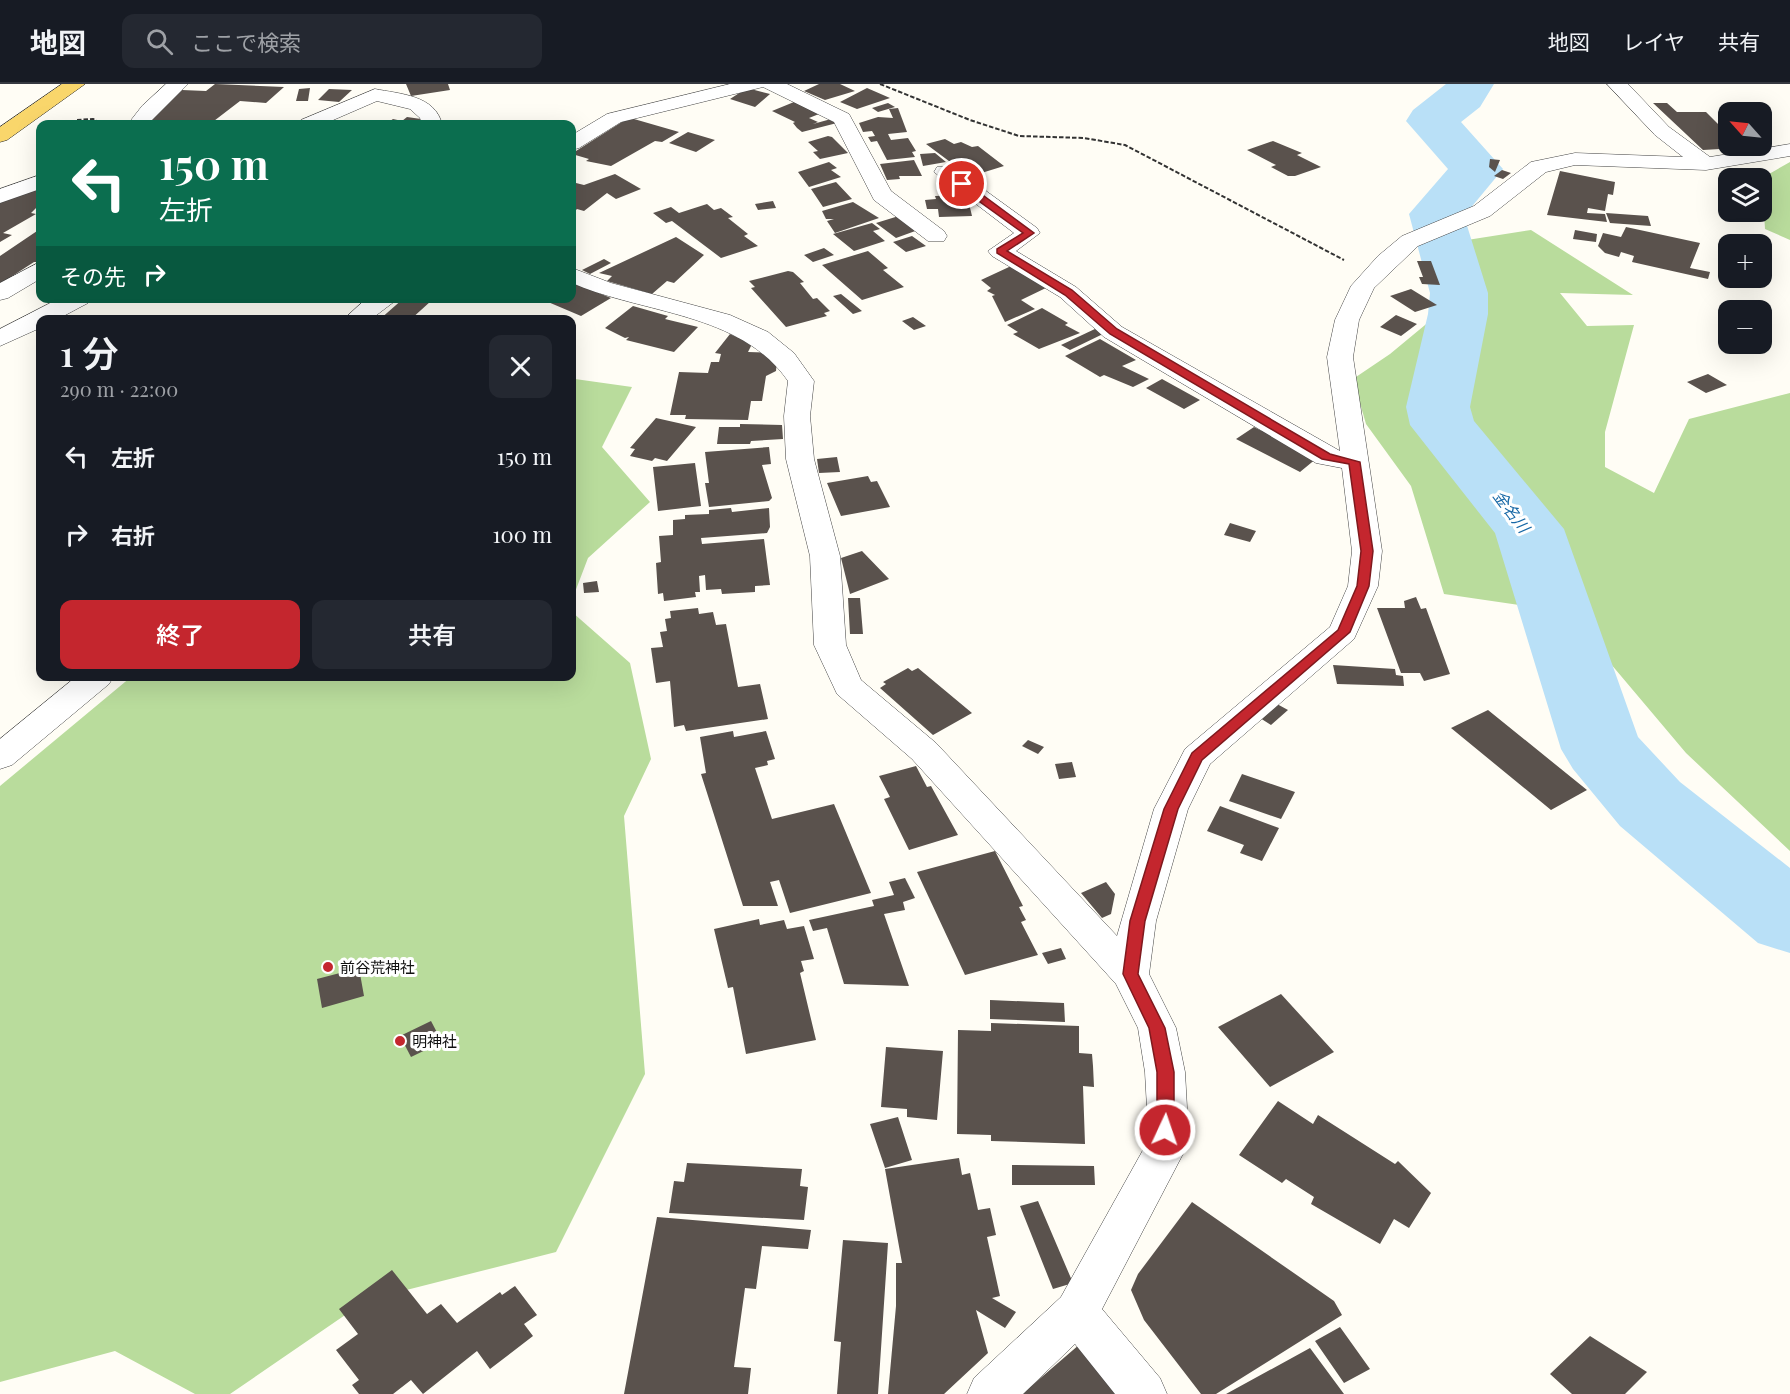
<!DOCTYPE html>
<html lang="ja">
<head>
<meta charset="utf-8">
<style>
	body { margin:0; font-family:"Playfair Display","Noto Sans JP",serif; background:#242831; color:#f1f3f6; height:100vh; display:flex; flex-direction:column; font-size:22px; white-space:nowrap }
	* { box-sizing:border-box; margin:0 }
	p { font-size:20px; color:#9ea1a6 }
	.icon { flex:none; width:33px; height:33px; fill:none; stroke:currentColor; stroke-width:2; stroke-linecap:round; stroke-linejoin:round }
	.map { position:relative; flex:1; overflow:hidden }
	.side { position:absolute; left:36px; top:231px; width:540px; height:366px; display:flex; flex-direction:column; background:#171b24; border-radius:12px; box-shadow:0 6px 24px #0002 }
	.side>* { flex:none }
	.guide { position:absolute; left:36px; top:36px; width:540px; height:183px; border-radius:12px; box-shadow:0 6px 24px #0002; background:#0b6e4f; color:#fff; overflow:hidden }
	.needle { width:39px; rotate:297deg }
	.controls { position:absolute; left:1718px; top:18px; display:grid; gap:12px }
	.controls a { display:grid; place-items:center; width:54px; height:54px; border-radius:12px; background:#171b24; box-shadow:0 6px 24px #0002; font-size:30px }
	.pin { position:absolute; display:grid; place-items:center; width:51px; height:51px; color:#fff; margin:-26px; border:3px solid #fff; border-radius:50%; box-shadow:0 2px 6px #0007 }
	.me { position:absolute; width:66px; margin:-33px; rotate:3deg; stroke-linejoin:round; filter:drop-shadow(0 0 4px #0008) }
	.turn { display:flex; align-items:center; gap:21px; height:126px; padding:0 24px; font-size:27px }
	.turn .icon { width:78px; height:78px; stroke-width:2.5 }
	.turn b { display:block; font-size:42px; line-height:51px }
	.then { display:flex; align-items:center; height:57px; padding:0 24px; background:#0003; gap:12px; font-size:22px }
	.round { display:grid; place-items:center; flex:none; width:63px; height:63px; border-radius:12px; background:#242831 }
	.headline { display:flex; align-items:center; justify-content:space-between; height:102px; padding:0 24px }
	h1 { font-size:36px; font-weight:600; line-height:45px }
	.action { display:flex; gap:12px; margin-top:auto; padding:12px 24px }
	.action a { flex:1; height:69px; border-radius:12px; background:#c4262e; color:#fff; font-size:24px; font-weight:600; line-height:69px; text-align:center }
	.action a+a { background:#242831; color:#f1f3f6 }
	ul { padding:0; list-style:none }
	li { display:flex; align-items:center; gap:18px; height:78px; padding:0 24px }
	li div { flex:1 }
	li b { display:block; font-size:22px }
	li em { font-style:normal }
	header { display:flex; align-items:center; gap:36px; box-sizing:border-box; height:84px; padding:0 30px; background:#171b24; border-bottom:2px solid #363941 }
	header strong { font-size:28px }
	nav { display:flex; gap:33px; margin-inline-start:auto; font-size:21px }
	.search { width:420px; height:54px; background:#242831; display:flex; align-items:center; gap:15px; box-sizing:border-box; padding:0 21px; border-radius:12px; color:#9ea1a6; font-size:22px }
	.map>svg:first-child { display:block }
	.forest { fill:#b9dc9c }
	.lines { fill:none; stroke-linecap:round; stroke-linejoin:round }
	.river { fill:#b9e0f7; fill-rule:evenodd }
	.building { fill:#5a524d }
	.minor-casing { stroke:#444; stroke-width:1 }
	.major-casing { stroke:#222; stroke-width:1 }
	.path { stroke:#333; stroke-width:2; stroke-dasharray:4.5 2; stroke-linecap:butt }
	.minor { fill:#fff; fill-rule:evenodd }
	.major { fill:#f9d66b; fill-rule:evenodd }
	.route { fill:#c4262e; stroke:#7f191e; stroke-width:1.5 }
	.poi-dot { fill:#c4262e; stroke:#fff; stroke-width:2 }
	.labels { text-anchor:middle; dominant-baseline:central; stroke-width:6; stroke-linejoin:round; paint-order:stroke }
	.poi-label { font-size:15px; fill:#111; stroke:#fff; text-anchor:start }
	.water-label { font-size:16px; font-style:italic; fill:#1768a6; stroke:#fff }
</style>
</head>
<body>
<header>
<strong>地図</strong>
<div class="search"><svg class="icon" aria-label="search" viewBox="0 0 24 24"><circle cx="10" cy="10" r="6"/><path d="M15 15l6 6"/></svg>ここで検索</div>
<nav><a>地図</a><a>レイヤ</a><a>共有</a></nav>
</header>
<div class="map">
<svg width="1790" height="1310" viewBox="0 0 1790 1310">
	<rect width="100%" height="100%" fill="#fffdf5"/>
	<path class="forest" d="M1790 78V156L1765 145 1762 94Z
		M1531 146 1633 211 1560 209 1587 242 1634 241 1605 348V383L1654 409 1689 335 1790 309V767L1686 669 1567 528 1444 510 1411 402 1366 340 1353 295 1390 270 1448 222 1464 195 1448 159Z
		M575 295 632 303 602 363 650 418 588 474 572 516V296Z
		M572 528 630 579 651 675 624 732 645 990 556 1168 367 1216 230 1310H195L115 1267 0 1298V702L131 593 572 592Z"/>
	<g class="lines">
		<path class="river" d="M1446 0H1494L1480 23 1461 38 1503 85 1464 132 1488 209V230L1470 323 1474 337 1564 445 1638 653 1680 698 1790 784V869L1758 859 1620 742 1573 685 1561 665 1495 449 1410 341 1406 323 1428 230 1430 209 1409 130 1448 85 1406 37 1413 26Z"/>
	</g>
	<path class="building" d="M215 0 284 3 266 19 240 17 210 40 146 37 182 6 206 7Z
		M406 0H448L450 6 411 12Z
		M819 0H840L855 7 825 16 804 7Z
		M310 4 308 17H296L299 5Z
		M747 4 770 10 755 23 730 15Z
		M867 4 890 14 857 25 840 18Z
		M329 5 352 6 339 18 318 16Z
		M794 18 819 30 809 34 818 38 813 40 831 35 837 39 802 48 797 44 793 39 795 38 772 27Z
		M888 19 895 23 878 28 872 24Z
		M1653 19H1667L1677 28H1706L1728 50 1723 52 1728 56V62L1737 64 1703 66Z
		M1723 20H1737L1746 28H1731Z
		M898 24 907 48 888 50 891 56 908 54 916 67 912 68 915 73 887 76 877 57 871 58 868 53 875 52 872 47 863 48 859 39 878 33 893 34 889 25Z
		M407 33 421 35 414 40H386L393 35 402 37Z
		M634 35 679 48 662 58 655 57 611 82 586 77 589 75 572 70V66L576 67 625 36Z
		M688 48 715 56 696 68 669 59Z
		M828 52 832 53 848 69 820 75 813 68 818 67 808 58Z
		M945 55 954 60 961 58 972 63 978 62 1004 82 975 91 961 82 957 83 926 60Z
		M1273 57 1302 69 1297 71 1321 83 1295 92H1288L1271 83 1276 81 1247 66Z
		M935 69 946 78 923 82 920 70Z
		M1490 75 1500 76 1495 88 1489 83Z
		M914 76 922 92H899L900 95 887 96 880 80Z
		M829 78 837 84 831 86 841 93 809 103 798 88Z
		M1502 86 1511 89 1503 95 1494 92Z
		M1560 87 1615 98 1613 111 1608 110 1605 127 1588 124 1587 129 1605 130 1607 138 1547 131Z
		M615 90 641 105 616 115 607 109 584 127 577 125 572 130V98L584 101Z
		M836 98 852 115 823 123 811 105Z
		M40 103V120L31 129 36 130 3 149 12 151 0 158V116Z
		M967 111 972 132 939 133 938 125H927L925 116 936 115 935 112Z
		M773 117 776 124 758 126 755 120Z
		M853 118 879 134 835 149 827 137 834 135H826L822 127Z
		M707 120 714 126 721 124 733 133 728 134 748 150 744 152 758 162 721 174 672 137 666 139 653 129 671 123 679 129Z
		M1606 129 1648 132 1651 142 1610 139Z
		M902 131 918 146 896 154 876 139Z
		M872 139 880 145 873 147 885 157 854 167 833 150Z
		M1626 143 1700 159 1690 184 1710 188 1708 195 1632 178 1634 172 1621 168 1619 173 1605 169 1598 162 1603 149 1621 153Z
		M40 145V178H34L0 200V172Z
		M1575 146 1597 150 1596 158 1573 155Z
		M912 152 926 162 906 168 893 158Z
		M676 153 704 171 674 199 667 197 652 210 607 197 612 192 599 189Z
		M824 164 834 171 813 178 804 171Z
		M868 167 888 184 883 186 904 203 862 216 822 181Z
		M604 175 611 179 590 190 582 186Z
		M1417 177H1431L1440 201 1422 200 1419 193H1423Z
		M1009 183H1014L1050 202 1021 216 1035 225 1005 238 992 212 995 211 987 207 991 204 981 196Z
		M788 187 793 188 804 198 800 199 813 215 817 214 830 227 824 229 827 232 786 243 751 204 755 203 749 197Z
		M572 198 611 214 581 232 541 215 572 214Z
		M1411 205 1437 221 1415 228 1390 212Z
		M841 210 862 227 853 230 833 212Z
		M404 214 431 217 410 236H379Z
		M633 222 668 232 665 235 698 243 674 268 626 256 629 253 625 254 605 244Z
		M1042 224 1068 239 1065 241 1080 249 1039 265 1013 250 1018 248 1007 241Z
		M1396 231 1417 240 1401 252 1380 243Z
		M913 233 926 242 914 246 902 237Z
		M1097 244 1105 249 1070 266 1061 261Z
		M730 250 752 260 748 268 774 269 777 276 776 287 766 292 762 317H751L748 336 685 335 686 331H670L679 288 708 289 711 278H719L721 270 715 269Z
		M1100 255 1136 276 1122 282 1149 295 1133 303 1104 291 1100 293 1065 272Z
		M1708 290 1727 301 1706 309 1687 298Z
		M1162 295 1200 316 1184 325 1146 304Z
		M656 334 696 343 667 377 655 374 652 377 630 372 635 365 630 364Z
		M740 340 782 341 783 355 751 357 750 360H717L719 343H740Z
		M1254 343 1262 347 1265 345 1317 374 1300 388 1236 355Z
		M769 363 771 380 762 381 772 414 769 417 709 423 705 399H709L705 368Z
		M837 373 840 388 819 389 817 375Z
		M695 379 701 422 658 427 653 383Z
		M868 392 871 398 877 397 890 423 841 432 827 399Z
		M731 424 732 428 769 424 770 443 767 449 701 454 702 460 764 455 770 501 755 502V508L722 510 721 505 706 506 705 491 699 492 700 508H695L696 513 664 517 663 509 658 510 656 479 661 478 659 452 673 451V436L685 435V431L709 430V426Z
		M1230 439 1256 447 1250 458 1224 451Z
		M862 467 889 495 850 510 841 474Z
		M597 497 599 508 584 509 583 499Z
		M1416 513 1421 525 1426 524 1450 590 1424 597 1420 589H1401L1377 524H1405L1404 517Z
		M848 514H860L863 550H850Z
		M698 524 699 530 713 528 716 541 726 540 738 603 760 600 768 635 686 647 684 641 674 643 670 597 656 599 651 564 663 563 660 548 667 547 665 535 671 534 670 527Z
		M1333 581 1395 585 1396 591 1403 592 1404 602 1337 600Z
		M908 584 912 587 918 584 972 629 933 651 880 604 886 600 883 598Z
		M1277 620 1288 626 1271 641 1260 634Z
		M1488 626 1587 706 1551 726 1451 644Z
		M733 647 734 653 766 647 775 675 767 677 768 681 755 684 772 735 834 720 871 809 790 829 779 796 770 798 778 822H743L701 690 706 689 700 653Z
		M1028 656 1044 663 1038 670 1022 662Z
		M1072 678 1076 693 1059 695 1055 680Z
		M916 682 927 703 931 702 958 751 909 766 884 715 890 713 879 692Z
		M1242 690 1295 708 1281 735 1229 717Z
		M1220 722 1279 744 1262 777 1240 769 1244 761 1207 747Z
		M995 767 1023 822 1019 823 1026 836 1021 838 1038 871 965 891 917 788Z
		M905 794 915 814 903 818 905 826 884 830 909 902 844 900 827 844 813 847 809 836 874 822 872 816 894 811 889 798Z
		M1106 798 1115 810 1111 830 1102 834 1081 809Z
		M759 835 760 841 784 836 787 845 804 842 814 875 801 877 804 887 800 889 816 956 746 970 733 903 728 904 714 845Z
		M1061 864 1066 875 1048 880 1042 869Z
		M359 884 364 912 322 924 317 895Z
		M1281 910 1334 968 1270 1003 1218 943Z
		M990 916 1064 919 1065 938 990 935Z
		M431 937 442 958 411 973 400 952Z
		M991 939 1079 942V969L1092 970 1093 982 1094 1003 1083 1002 1085 1060 991 1057V1051L957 1050 958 946 991 947Z
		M886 963 943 967 937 1036 907 1033V1025L881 1023Z
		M1278 1017 1313 1040 1318 1031 1395 1080 1398 1077 1431 1109 1409 1144 1394 1135 1380 1160 1311 1120 1314 1113 1286 1095 1282 1099 1239 1071Z
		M898 1033 912 1076 885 1084 870 1040Z
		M959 1074 962 1091 970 1089 978 1126 990 1124 996 1151 987 1153 1000 1212 992 1214 1016 1228 1005 1244 976 1226 988 1269 944 1310H888L896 1222V1179H902L885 1085Z
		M687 1079 802 1085 800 1102 808 1103 804 1136 669 1129 674 1097 684 1098Z
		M1012 1081 1094 1082 1095 1101H1012Z
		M1038 1117 1073 1199 1053 1205 1020 1122Z
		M1192 1118 1334 1217 1342 1231 1216 1310H1201L1144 1236 1131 1206 1138 1190Z
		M657 1133 811 1146 808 1165 762 1162 756 1205 745 1204 734 1283 751 1284 748 1310H624Z
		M843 1156 888 1159 878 1310H837L841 1258 834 1257Z
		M392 1186 427 1230 441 1220 457 1239 500 1208 502 1211 515 1202 537 1231 524 1240 533 1252 490 1285 477 1267 423 1310 411 1296 393 1310H359L352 1301 359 1296 336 1266 358 1250 339 1225Z
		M1340 1243 1370 1285 1344 1299 1315 1257Z
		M1590 1252 1647 1288 1625 1310H1572L1550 1290Z
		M1080 1260 1126 1310H1022Z
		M1310 1264 1344 1310H1226Z"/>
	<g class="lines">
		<defs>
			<path id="minor" d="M166 0H188L148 40H128L142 22Z
				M730 0H787L849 30 891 107 944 147 947 152 944 157H928L874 116 834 38 763 3 621 38 579 64 572 66V51L607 30Z
				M1607 0H1628L1669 43 1710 73 1790 60V72L1706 86 1575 81 1546 88 1490 132 1418 162 1374 204 1359 236 1353 273 1382 467 1378 502 1354 555 1210 680 1188 725 1156 837 1149 890 1176 944 1185 988 1187 1024 1184 1068 1102 1225 1160 1294 1167 1310H1115L1075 1260 1023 1310H967L974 1294 1061 1213 1143 1066 1147 1024 1145 988 1138 944 1116 900 912 675 837 610 814 561 810 472 786 375 784 332 788 297C740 228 643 230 572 199V184L611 199 730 231 768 248 794 269 814 297 810 332 814 375 840 472 846 561 861 596 936 659 1117 852 1154 725 1185 665 1330 543 1348 502 1352 467 1342 384 1316 379 1104 253 1060 213 992 172 988 167 1014 149 934 88 937 83H953L1037 144 1040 149 1016 167 1076 203 1122 243 1340 367 1327 273 1335 236 1351 202 1378 172 1402 152 1474 122 1531 78 1575 69 1683 73 1655 51Z
				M375 5C400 10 435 11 442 40H422L420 34 410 25 377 17 324 40H298L301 36Z
				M40 91V105L0 119V105Z
				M40 178V195L8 214 0 216V199Z
				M60 214H91L88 219 56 236H40V244L0 262V245Z
				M367 214H399L370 236H343Z
				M77 592H114L109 600 12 681 0 685V655Z"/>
			<path id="major" d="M62 0H85L7 56 0 58V43Z"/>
		</defs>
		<use href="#minor" class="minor-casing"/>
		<use href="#major" class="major-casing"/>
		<path class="path" d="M880 0 970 36 1019 52 1084 54 1125 61 1344 176
			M77 36 93 35 103 40"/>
		<use href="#minor" class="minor"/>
		<use href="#major" class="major"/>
	</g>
	<path class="route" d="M958 98H965L1034 149 1007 167 1072 206 1117 245 1330 370 1360 378 1373 467 1369 502 1350 548 1202 676 1178 725 1145 837 1138 890 1165 944 1174 988V1046L1171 1051 1165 1053 1159 1051 1157 1046V988L1149 944 1123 890 1130 837 1164 725 1192 669 1338 546 1357 502 1361 467 1349 380 1322 375 1110 250 1065 211 997 169V165L1023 149 958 102Z"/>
	<g class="poi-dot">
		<circle cx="328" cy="883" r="6"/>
		<circle cx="400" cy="957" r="6"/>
	</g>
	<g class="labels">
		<g class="poi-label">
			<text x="340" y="883">前谷荒神社</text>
			<text x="412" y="957">明神社</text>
		</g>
		<g class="water-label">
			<text transform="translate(1512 427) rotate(53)">金名川</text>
		</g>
	</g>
</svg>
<div class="controls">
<a><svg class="needle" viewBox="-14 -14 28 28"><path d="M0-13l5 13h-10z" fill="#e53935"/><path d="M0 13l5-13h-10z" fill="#9ea1a6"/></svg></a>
<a><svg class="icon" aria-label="layers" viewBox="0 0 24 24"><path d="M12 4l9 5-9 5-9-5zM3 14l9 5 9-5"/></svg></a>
<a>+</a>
<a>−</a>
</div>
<div class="pin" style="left:962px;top:100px;background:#d93025"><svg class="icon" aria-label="arrive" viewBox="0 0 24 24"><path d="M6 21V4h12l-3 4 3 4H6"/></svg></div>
<svg class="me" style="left:1165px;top:1046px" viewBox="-20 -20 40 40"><circle r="17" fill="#c4262e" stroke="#fff" stroke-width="3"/><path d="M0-11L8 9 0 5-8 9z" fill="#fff"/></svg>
<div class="guide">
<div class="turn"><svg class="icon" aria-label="left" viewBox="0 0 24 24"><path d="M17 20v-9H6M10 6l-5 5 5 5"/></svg><div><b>150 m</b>左折</div></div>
<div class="then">その先<svg class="icon" aria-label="right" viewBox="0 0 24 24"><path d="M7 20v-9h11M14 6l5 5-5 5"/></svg></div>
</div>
<section class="side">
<div class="headline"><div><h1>1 分</h1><p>290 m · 22:00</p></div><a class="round"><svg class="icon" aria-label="close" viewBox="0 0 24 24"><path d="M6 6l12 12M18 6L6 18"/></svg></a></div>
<ul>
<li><svg class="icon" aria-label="left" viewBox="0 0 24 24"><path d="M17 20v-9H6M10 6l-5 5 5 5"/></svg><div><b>左折</b></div><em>150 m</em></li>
<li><svg class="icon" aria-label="right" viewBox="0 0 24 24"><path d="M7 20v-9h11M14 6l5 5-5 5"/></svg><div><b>右折</b></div><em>100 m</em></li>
</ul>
<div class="action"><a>終了</a><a>共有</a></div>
</section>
</div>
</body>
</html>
